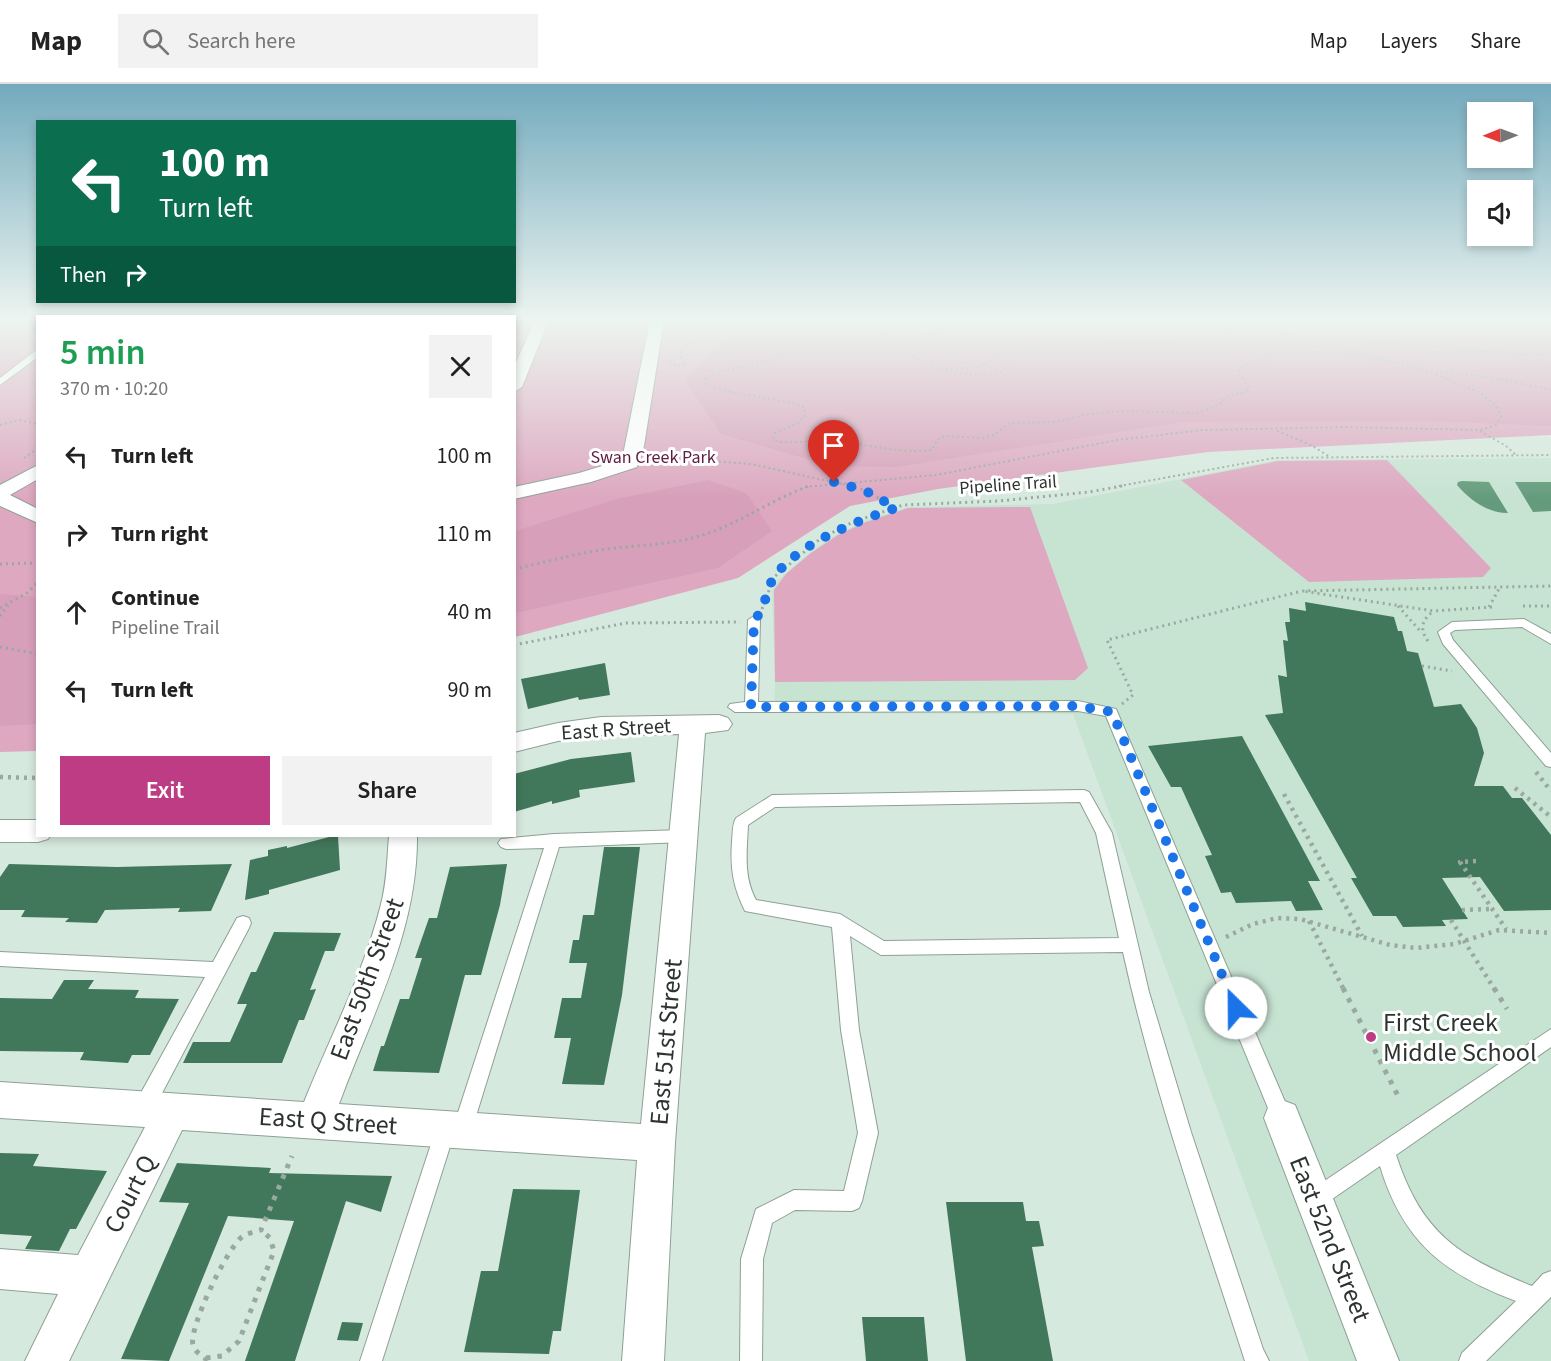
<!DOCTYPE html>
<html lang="en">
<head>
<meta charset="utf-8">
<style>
	body { margin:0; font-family:"Source Sans 3",sans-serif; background:#f2f2f2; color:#222; height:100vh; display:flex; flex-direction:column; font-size:22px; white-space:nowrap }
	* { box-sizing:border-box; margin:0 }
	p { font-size:20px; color:#767676 }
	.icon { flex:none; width:33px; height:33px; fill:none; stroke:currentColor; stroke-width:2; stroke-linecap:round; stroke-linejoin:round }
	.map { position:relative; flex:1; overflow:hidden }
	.drawer { position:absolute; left:36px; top:231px; width:480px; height:522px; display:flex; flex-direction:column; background:#fff; border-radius:0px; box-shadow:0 3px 9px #0003 }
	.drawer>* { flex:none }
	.top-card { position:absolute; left:36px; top:36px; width:480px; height:183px; border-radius:0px; box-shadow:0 3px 9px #0003; background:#0b6e4f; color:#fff; overflow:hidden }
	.needle { width:39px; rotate:269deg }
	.buttons { position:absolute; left:1467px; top:18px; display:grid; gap:12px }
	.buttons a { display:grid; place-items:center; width:66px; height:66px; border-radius:0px; background:#fff; box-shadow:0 3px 9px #0003; font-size:30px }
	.pin { position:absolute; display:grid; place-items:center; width:51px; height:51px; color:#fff; margin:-62px -26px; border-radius:50% 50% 50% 0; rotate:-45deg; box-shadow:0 0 6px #0007 }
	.pin .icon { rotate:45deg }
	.me { position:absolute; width:66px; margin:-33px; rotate:337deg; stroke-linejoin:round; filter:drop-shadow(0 0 4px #0008) }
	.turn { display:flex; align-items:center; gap:21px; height:126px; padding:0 24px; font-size:27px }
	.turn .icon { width:78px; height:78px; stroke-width:2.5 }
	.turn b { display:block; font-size:42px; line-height:51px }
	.then { display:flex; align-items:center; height:57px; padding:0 24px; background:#0003; gap:12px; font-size:22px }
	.round { display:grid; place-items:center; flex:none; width:63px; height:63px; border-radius:0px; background:#f2f2f2 }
	.headline { display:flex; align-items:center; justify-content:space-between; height:102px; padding:0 24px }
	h1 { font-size:36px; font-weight:600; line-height:45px; color:#1e9e55 }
	.cta { display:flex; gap:12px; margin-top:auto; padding:12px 24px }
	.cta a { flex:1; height:69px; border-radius:0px; background:#bd3c84; color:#fff; font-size:24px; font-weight:600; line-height:69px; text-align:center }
	.cta a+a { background:#f2f2f2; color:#222 }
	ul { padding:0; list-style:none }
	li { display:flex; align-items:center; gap:18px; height:78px; padding:0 24px }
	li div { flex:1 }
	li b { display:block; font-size:22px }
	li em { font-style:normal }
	header { display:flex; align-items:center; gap:36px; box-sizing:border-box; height:84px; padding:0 30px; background:#fff; border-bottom:2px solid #e0e0e0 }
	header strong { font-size:28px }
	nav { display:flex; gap:33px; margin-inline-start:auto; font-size:21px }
	.search { width:420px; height:54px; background:#f2f2f2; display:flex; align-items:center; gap:15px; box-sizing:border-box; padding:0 21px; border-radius:0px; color:#767676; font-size:22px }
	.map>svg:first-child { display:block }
	.built { fill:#c7e3d2 }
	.green { fill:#dda8c0 }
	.forest { fill:#d79fb9 }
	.water { fill:#649b7c }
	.building { fill:#41775b }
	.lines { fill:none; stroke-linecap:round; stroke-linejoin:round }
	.lane-casing { stroke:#8ea095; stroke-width:2 }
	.street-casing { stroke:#8ea095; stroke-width:2 }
	.path-far3 { stroke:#9aa9a0; stroke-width:2; stroke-dasharray:2 3; stroke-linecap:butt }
	.path-far2 { stroke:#9aa9a0; stroke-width:3; stroke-dasharray:2 4; stroke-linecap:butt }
	.path-far1 { stroke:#9aa9a0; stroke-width:4.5; stroke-dasharray:3 5; stroke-linecap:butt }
	.path { stroke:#9aa9a0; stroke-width:5; stroke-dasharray:4.5 7; stroke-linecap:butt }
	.lane { fill:#fff; fill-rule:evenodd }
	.street { fill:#fff; fill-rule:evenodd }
	.route { stroke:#1a73e8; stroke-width:10; stroke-dasharray:0 18 }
	.poi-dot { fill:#bd3c84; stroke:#fff; stroke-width:2 }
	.labels { text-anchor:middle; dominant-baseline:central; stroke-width:6; stroke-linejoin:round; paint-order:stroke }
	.far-park-label { font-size:18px; fill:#5d1c40; stroke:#fff }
	.far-street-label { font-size:18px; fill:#2d3430; stroke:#fff }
	.street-label { font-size:21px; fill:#2d3430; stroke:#fff }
	.near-street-label { font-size:26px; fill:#2d3430; stroke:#fff }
	.near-poi-label { font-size:26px; fill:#2d3430; stroke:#fff; text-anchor:start }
</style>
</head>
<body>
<header>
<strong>Map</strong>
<div class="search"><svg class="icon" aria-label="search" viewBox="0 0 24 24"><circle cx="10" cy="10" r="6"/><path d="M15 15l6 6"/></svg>Search here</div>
<nav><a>Map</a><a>Layers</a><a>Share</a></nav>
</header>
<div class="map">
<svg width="1551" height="1277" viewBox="0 0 1551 1277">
	<rect width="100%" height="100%" fill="#d6e9de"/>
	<path class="built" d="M1551 374V1277H1309L1073 630 774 629 775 598 772 507 778 496 810 468 837 450 867 436 908 423 1053 420 1277 376Z"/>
	<path class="green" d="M0 236H38L37 667 0 668Z
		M515 236H1551V351L1208 368 938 405 850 422 738 494 515 553Z
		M1387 376 1491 484 1483 493 1309 498 1181 396 1278 377Z
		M1030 423 1088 584 1075 596 775 598 774 506 786 490 811 469 838 451 866 438 908 424Z"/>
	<path class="forest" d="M742 236H1551V342L1427 337 1183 338 896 383 831 382 721 350 685 296Z
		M708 396 746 409 772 447 718 484 515 529V447L617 415Z
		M0 510 37 513V640L0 642Z"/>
	<path class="water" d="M1462 397 1489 398 1508 429C1487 429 1470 416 1457 401L1458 398Z
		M1515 398H1551V427L1533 428Z"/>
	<path class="building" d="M1305 518 1394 533 1398 547H1402L1407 567 1418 569 1434 623 1461 620 1477 644 1484 669 1474 702H1503L1512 714H1522L1551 751V826L1504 827 1480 793 1442 794 1468 835 1442 836 1446 842 1403 843 1396 832H1373L1351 794H1357L1265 631 1283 629 1278 591 1287 593 1283 556 1288 557 1285 538H1290L1289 524 1306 527Z
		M605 579 610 611 579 616 578 613 528 625 521 595Z
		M1242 652 1320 797H1308L1323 826 1296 827 1291 817 1236 819 1231 808 1221 809 1205 772 1212 771 1181 703H1171L1148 662Z
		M631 668 635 698 579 706 580 713 552 720V717L514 728V690L571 675Z
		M333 752H338L340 786 269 806V810L245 816 250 776 268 772V766L287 762V764Z
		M604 763H640L622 911 604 1001 562 1000 571 954H554L562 914H581L587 879H569L573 856H579L583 831H594Z
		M9 780 117 783 232 780 211 827 178 828 180 824 105 826 97 839 65 838 69 834 21 833 25 826H0V793Z
		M507 780 500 821 481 891H465L439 989 373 987 381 962H384L400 915H409L422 874H415L429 834H437L450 783Z
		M274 848 341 849 334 867H325L310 906 316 905 304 936H299L282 979H183L193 958H230L247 920H237L251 888H256Z
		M64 896H94L88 905 139 906 135 914 179 915 150 971H132L128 979 80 976 84 968 0 967V914L52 915Z
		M0 1069 39 1070 33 1082 107 1087 76 1145H70L59 1167 25 1165 32 1152 0 1150Z
		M177 1079 271 1084 269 1089 392 1092 381 1128 346 1117 295 1277H245L294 1137 228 1132 169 1277 121 1275 189 1119 159 1118Z
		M513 1105 580 1106 561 1247H553L549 1270 464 1268 481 1187H498Z
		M946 1118H1023L1026 1137H1039L1044 1162 1032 1163 1053 1277H966Z
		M862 1233H924L928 1277H866Z
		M342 1238 363 1239 358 1257 337 1256Z"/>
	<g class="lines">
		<defs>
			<path id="lane" d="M35 267H38V273L0 301V294Z
				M754 532 760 536 758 618 1078 617 1116 625 1289 1027 1292 1034 1289 1041 1282 1044 1275 1041 1106 632 1078 627 735 628 728 623 730 620 745 618 748 536Z
				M1524 535 1551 550V560L1522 543 1455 546 1450 549 1453 556 1551 669V683L1546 682 1443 560 1438 548 1452 538Z
				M1084 706 1089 708 1112 749 1149 908 1191 1048 1263 1265 1269 1277H1245L1243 1271C1200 1138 1153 1005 1123 868L881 871 850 852 859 946 878 1049 862 1117 859 1124 852 1127 795 1126 772 1139 763 1175 762 1277H740L741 1175 756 1125 794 1106 844 1107 858 1049 841 946 832 843 745 827C733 803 730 784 732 757 733 749 732 741 736 734L772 711ZM1080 718 1096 749 1119 854 884 857 840 830 756 816C743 792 747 767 748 741L775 723Z
				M684 746 689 748 692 752 689 756 684 758 559 763 472 1045 469 1052 462 1055 454 1050 382 1277H360L435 1048 438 1041 445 1038 453 1044 544 764 506 765 501 763 498 759 501 755 554 750Z
				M243 832 249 834 251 839 249 844 151 1030 144 1032 137 1030 134 1023 137 1016 205 893 0 882V868L213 878 237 834Z
				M1551 945V963L1396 1071C1422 1150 1458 1172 1532 1202L1543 1190 1551 1187V1213L1486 1277H1459L1462 1269 1516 1217C1444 1190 1403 1158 1380 1082L1322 1122 1315 1125 1308 1122 1305 1115 1308 1108Z"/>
			<path id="street" d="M535 236H549L522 303 514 308V283Z
				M650 236H664L644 362 637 383 591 398 514 415V403L579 389 622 376Z
				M38 381V395L10 411 38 425V439L0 422V401Z
				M719 631 728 634 732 640 728 646 705 649 675 1059 664 1277H622L637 1076 182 1046 69 1277H25L58 1210 0 1205V1165L78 1171 145 1043 0 1034V998L304 1018C330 953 364 889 381 820 387 797 387 775 389 752H417C418 847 371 933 339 1020L641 1040 679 650 601 651 558 657 514 668V649L558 639 601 633Z
				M0 736H38V752H50L48 755 38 758H0Z
				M1282 1016 1295 1021 1399 1277H1357L1264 1034 1269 1021Z"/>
		</defs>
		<use href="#lane" class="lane-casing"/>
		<use href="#street" class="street-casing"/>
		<path class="path-far3" d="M823 236C792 284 754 275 706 293V300C738 313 772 312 804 323L805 332 798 339 775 349 773 355 780 358C801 359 822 356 842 358 873 361 901 370 932 366L938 355 945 352 982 354 994 351 1010 339 1055 338 1088 330 1123 327 1198 329 1220 320 1226 313 1245 308 1249 304 1238 287 1246 281 1262 275 1278 263 1291 261 1319 263 1388 279
			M854 236C862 240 870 246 879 249 913 259 958 247 990 236
			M1096 236H1122
			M1445 236C1470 238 1495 238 1516 253L1513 263 1521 275 1551 284
			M1256 245 1280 236
			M706 247 711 251 719 249 725 236
			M880 250C924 279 945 297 1001 288L1014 272 1034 262 1177 258 1249 246
			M1307 253 1551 272
			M669 278 678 282 686 280 681 274 683 264 704 249 712 236
			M941 285C962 284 987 287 1000 267L995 260C1027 232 1071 249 1109 247 1123 246 1137 240 1150 236
			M1436 288 1489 293 1551 306
			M0 341 19 336 38 340
			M1277 347 1311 361 1330 373
			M1480 347 1506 362 1516 371
			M24 374 38 364
			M649 377 682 375 751 380 828 397
			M838 399 854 403
			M805 403 936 391 1117 356 1203 346 1345 343 1480 346 1496 341 1501 332 1496 322 1481 309 1427 287 1297 252 1207 236
			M1114 403 1274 374 1551 371"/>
		<path class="path-far2" d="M849 402 864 406 895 423
			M0 480 38 479
			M514 485C542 479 571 471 600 466 632 461 664 462 696 453 736 442 770 416 809 402
			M1398 522 1422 549
			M1523 522H1551
			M1489 523 1500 503
			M1492 523 1434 527 1302 507 1551 502
			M0 524 27 509 38 498
			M762 525 774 493 820 455 853 438 903 421 999 417 1089 408 1122 402
			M0 532 8 521
			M1428 557C1419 545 1422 535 1434 527
			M514 561 626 539 740 538
			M0 563 38 570
			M1422 582 1452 587
			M1122 620 1133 611 1107 556 1302 507"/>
		<path class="path-far1" d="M1536 688 1551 707
			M0 693 38 694
			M1515 704 1551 733
			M1284 710 1362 852
			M1476 777 1460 778 1506 845
			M1462 826 1491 825
			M1451 836 1495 906
			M1309 837 1344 906
			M1226 853 1253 840 1277 834 1300 835 1390 861 1416 864 1454 860 1499 846 1551 849"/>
		<path class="path" d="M1343 904 1398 1012
			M1494 904 1507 925
			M206 1274 222 1272 239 1257 274 1167 270 1154 261 1146
			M205 1277 206 1274C201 1271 195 1268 193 1261 188 1245 228 1162 243 1152 248 1149 255 1148 261 1146L292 1072"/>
		<use href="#lane" class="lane"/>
		<use href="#street" class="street"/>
	</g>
	<linearGradient id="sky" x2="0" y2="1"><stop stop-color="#73aabd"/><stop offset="0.57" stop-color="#edf5f0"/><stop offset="1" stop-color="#edf5f0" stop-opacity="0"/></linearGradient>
	<rect width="1551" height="415" fill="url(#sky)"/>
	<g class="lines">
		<path class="route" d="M834 398 864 406 896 424C859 436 794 461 773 495 765 508 766 525 754 536L751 623 1078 622 1112 628 1236 924"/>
	</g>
	<circle class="poi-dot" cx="1371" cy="953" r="6"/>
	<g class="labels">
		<g class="far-park-label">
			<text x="653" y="373">Swan Creek Park</text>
		</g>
		<g class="far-street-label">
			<text transform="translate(1008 401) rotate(-4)">Pipeline Trail</text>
		</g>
		<g class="street-label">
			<text transform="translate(616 645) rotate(-4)">East R Street</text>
		</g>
		<g class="near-street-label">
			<text transform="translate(367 895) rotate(-70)">East 50th Street</text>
			<text transform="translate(666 958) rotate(-85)">East 51st Street</text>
			<text transform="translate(328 1037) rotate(4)">East Q Street</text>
			<text transform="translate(130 1110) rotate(-63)">Court Q</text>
			<text transform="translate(1330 1155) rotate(68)">East 52nd Street</text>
		</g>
		<g class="near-poi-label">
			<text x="1383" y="938">First Creek<tspan x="1383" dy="30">Middle School</tspan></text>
		</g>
	</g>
</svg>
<div class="buttons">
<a><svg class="needle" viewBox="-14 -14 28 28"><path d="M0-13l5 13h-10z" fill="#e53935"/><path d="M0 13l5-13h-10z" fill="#767676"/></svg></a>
<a><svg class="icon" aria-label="sound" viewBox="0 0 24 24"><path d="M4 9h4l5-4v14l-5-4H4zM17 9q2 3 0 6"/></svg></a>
</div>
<div class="pin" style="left:834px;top:398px;background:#d93025"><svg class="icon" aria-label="arrive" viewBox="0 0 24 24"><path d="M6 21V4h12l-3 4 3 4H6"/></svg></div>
<svg class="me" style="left:1236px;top:924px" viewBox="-20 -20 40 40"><circle r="19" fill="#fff"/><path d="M0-13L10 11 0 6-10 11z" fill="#1a73e8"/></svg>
<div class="top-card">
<div class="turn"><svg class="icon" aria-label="left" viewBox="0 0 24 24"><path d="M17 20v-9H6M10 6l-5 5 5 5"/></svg><div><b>100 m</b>Turn left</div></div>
<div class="then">Then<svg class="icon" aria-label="right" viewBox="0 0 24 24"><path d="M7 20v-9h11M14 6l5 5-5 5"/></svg></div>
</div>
<section class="drawer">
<div class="headline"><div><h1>5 min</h1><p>370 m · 10:20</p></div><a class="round"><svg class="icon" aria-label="close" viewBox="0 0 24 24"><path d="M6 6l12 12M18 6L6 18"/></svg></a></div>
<ul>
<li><svg class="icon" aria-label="left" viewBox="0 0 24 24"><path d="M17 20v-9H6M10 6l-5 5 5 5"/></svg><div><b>Turn left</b></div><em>100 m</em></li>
<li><svg class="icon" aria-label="right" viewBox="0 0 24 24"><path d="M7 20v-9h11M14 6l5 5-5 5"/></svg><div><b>Turn right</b></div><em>110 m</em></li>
<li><svg class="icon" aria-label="ahead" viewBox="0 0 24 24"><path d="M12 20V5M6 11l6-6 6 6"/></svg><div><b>Continue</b><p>Pipeline Trail</p></div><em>40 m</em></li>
<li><svg class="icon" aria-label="left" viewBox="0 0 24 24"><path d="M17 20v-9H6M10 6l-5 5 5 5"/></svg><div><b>Turn left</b></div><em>90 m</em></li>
</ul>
<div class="cta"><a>Exit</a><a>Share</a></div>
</section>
</div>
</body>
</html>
